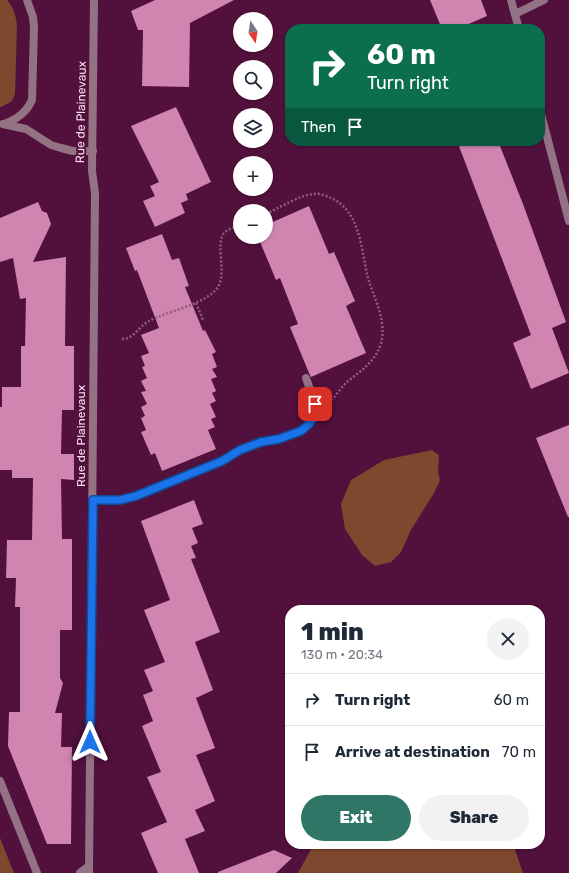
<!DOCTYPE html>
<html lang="en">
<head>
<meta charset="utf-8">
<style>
	body { margin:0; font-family:Rubik,sans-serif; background:#f2f2f3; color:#1f2937; height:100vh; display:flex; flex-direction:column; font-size:15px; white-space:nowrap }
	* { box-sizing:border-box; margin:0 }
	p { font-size:13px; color:#747a83 }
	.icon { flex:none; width:22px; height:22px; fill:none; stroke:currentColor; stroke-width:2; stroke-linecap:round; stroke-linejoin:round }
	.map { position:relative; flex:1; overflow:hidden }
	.panel { position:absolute; left:285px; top:605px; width:260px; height:244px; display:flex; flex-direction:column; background:#fff; border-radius:16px; box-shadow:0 1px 3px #0004 }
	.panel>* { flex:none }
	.guide { position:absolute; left:285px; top:24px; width:260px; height:122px; border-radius:16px; box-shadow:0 1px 3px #0004; background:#0b6e4f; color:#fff; overflow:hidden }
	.needle { width:26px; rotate:167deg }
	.fabs { position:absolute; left:233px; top:12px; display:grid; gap:8px }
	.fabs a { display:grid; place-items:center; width:40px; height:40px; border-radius:50%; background:#fff; box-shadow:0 1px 3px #0004; font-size:20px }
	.pin { position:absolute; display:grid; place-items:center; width:34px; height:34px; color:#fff; margin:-17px; border-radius:8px; box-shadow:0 2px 6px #0006 }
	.me { position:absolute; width:44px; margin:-22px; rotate:0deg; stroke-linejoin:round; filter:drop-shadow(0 0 3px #0008) }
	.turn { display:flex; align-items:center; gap:14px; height:84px; padding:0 16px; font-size:18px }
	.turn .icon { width:52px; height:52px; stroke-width:2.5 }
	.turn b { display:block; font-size:28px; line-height:34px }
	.then { display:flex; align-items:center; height:38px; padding:0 16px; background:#0003; gap:8px; font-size:15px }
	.round { display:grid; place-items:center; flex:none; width:42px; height:42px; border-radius:21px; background:#f2f2f3 }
	.head { display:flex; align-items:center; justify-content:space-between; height:68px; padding:0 16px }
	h1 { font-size:24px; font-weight:800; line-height:30px }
	.button { display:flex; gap:8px; margin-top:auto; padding:8px 16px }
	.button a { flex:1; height:46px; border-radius:24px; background:#307666; color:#fff; font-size:16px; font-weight:800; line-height:46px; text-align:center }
	.button a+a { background:#f2f2f3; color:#1f2937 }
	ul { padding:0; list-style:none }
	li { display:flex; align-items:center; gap:12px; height:52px; padding:0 16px; border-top:1px solid #e0e1e3 }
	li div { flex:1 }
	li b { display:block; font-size:15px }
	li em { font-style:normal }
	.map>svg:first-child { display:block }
	.green { fill:#7e472e }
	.building { fill:#d084b0 }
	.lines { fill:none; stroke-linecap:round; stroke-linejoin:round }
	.path { stroke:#8f5c7d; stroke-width:2.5; stroke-dasharray:2 2; stroke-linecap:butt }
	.service { stroke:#937284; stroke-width:8 }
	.minor { stroke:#937284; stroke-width:8 }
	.tertiary { stroke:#937284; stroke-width:8 }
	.route-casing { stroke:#114b97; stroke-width:10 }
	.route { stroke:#1a73e8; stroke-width:7 }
	.labels { text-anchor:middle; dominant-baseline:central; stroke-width:4; stroke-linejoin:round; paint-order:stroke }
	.street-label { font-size:12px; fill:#fae1ee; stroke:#52103c }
</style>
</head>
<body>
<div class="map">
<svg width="569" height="873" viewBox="0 0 569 873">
	<rect width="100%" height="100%" fill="#52103c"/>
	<path class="green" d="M0 0H7C14 8 16 16 17 26L15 94 12 101 1 107H0Z
		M432 450 439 455 438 472 440 480 434 493 411 530 401 552 391 562 375 566 362 555 345 529 341 504 351 480 384 460Z
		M0 838 14 873H0Z
		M314 844H513L523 873H298Z"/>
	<path class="building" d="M155 0H234L190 23 189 87 142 86 143 30H138L131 11Z
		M430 0H481L487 16 457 29H442Z
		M176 107 211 182 186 194 188 200 181 203 185 213 155 227 143 201 155 196 150 186 159 182 131 126Z
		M457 141H498L523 204 566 322 552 328 569 373 531 389 513 343 531 335Z
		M38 202 42 211 47 213 51 224 33 262 66 257 65 346H74V410H62L61 454H74V480L61 479 62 539H72V630H60V678L63 683 55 713H62L61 747H72L71 844H47L8 746 9 712H20V607H15L16 578H6L7 540H32L33 478H12V470H0V407H2V387H21V346H25L26 298 20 299 13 258 0 262V218Z
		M309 206 329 254 334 252 355 301 346 306 366 353 311 377 309 373 290 327 298 324 280 278 276 280 258 237H266V225Z
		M162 234 172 260 179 258 189 286 185 287 203 331 205 330 216 352 212 354 217 367 212 369 217 377 211 379 216 391 212 393 216 401 210 404 216 417 211 419 215 427 208 430 216 449 162 471 155 453 151 455 141 432 146 430 141 418 145 416 141 407 147 404 141 392 146 391 141 381 147 378 142 367 145 366 141 356 149 353 141 335 159 328 137 270 135 271 126 248Z
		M569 425V517H568L536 438Z
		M194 500 203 524 192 528 198 543 191 546 196 558 191 559 220 632 195 642 213 690 196 698 215 748 196 755 215 801 195 810 205 831 185 839 199 873H158L141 833 167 822 147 777 161 772 142 726 153 721 143 695 153 691 144 670 165 662 144 610 170 600 141 521Z
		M274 850 292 858 276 873H218V872Z"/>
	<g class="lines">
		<path class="path" d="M266 214C277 209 302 194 314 194 320 193 326 196 331 198 361 211 361 251 368 278 374 298 387 321 381 343 376 361 362 370 348 381 342 386 337 394 332 400
			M196 303 203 320
			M122 339C134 339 139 326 149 321 167 311 207 304 218 287 227 272 215 245 224 233 228 229 235 227 240 225"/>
		<path class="service" d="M515 14 544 0
			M3 124 26 129 51 145 61 148 73 151H93
			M4 124C17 119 26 113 32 100L34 27 33 17 27 0
			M93 500H121L136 496 222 461 240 450 261 442 279 439 301 431 309 424 315 415V404L306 378"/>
		<path class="minor" d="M511 0 519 29
			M540 110 569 221
			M0 781 37 873
			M80 873 89 866"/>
		<path class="tertiary" d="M89 873 95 193 92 171 94 0"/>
	</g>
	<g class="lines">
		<defs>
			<path id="route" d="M90 742 93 500H120L136 496 222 461 240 450 261 442 279 439 301 431 309 424 315 415V404"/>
		</defs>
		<use href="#route" class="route-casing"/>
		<use href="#route" class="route"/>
	</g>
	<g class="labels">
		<g class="street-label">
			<text transform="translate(81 112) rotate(-89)">Rue de Plainevaux</text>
			<text transform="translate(81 436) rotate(-90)">Rue de Plainevaux</text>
		</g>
	</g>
</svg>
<div class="fabs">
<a><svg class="needle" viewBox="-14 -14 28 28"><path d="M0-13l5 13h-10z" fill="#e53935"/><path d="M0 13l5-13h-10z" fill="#747a83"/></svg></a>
<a><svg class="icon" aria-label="search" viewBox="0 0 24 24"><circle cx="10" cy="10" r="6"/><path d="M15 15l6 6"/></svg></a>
<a><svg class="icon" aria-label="layers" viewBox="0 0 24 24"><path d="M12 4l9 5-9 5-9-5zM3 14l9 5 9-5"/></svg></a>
<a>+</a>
<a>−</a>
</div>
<div class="pin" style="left:315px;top:404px;background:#d93025"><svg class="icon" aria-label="arrive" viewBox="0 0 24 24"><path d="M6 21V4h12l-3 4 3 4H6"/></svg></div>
<svg class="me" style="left:90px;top:742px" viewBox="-20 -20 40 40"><path d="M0-17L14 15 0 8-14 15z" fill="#1a73e8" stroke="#fff" stroke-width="4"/></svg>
<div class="guide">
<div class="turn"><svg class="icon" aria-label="right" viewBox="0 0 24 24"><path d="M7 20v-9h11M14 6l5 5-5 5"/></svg><div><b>60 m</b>Turn right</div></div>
<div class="then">Then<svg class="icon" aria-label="arrive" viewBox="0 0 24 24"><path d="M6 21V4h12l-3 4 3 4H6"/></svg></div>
</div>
<section class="panel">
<div class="head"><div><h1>1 min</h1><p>130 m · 20:34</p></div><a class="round"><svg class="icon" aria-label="close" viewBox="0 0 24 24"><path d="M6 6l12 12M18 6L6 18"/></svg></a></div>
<ul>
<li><svg class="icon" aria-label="right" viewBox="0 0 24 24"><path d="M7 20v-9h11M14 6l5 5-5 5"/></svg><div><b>Turn right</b></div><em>60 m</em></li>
<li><svg class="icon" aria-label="arrive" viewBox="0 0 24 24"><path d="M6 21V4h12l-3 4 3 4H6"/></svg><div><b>Arrive at destination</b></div><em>70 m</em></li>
</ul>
<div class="button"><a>Exit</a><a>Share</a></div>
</section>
</div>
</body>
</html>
